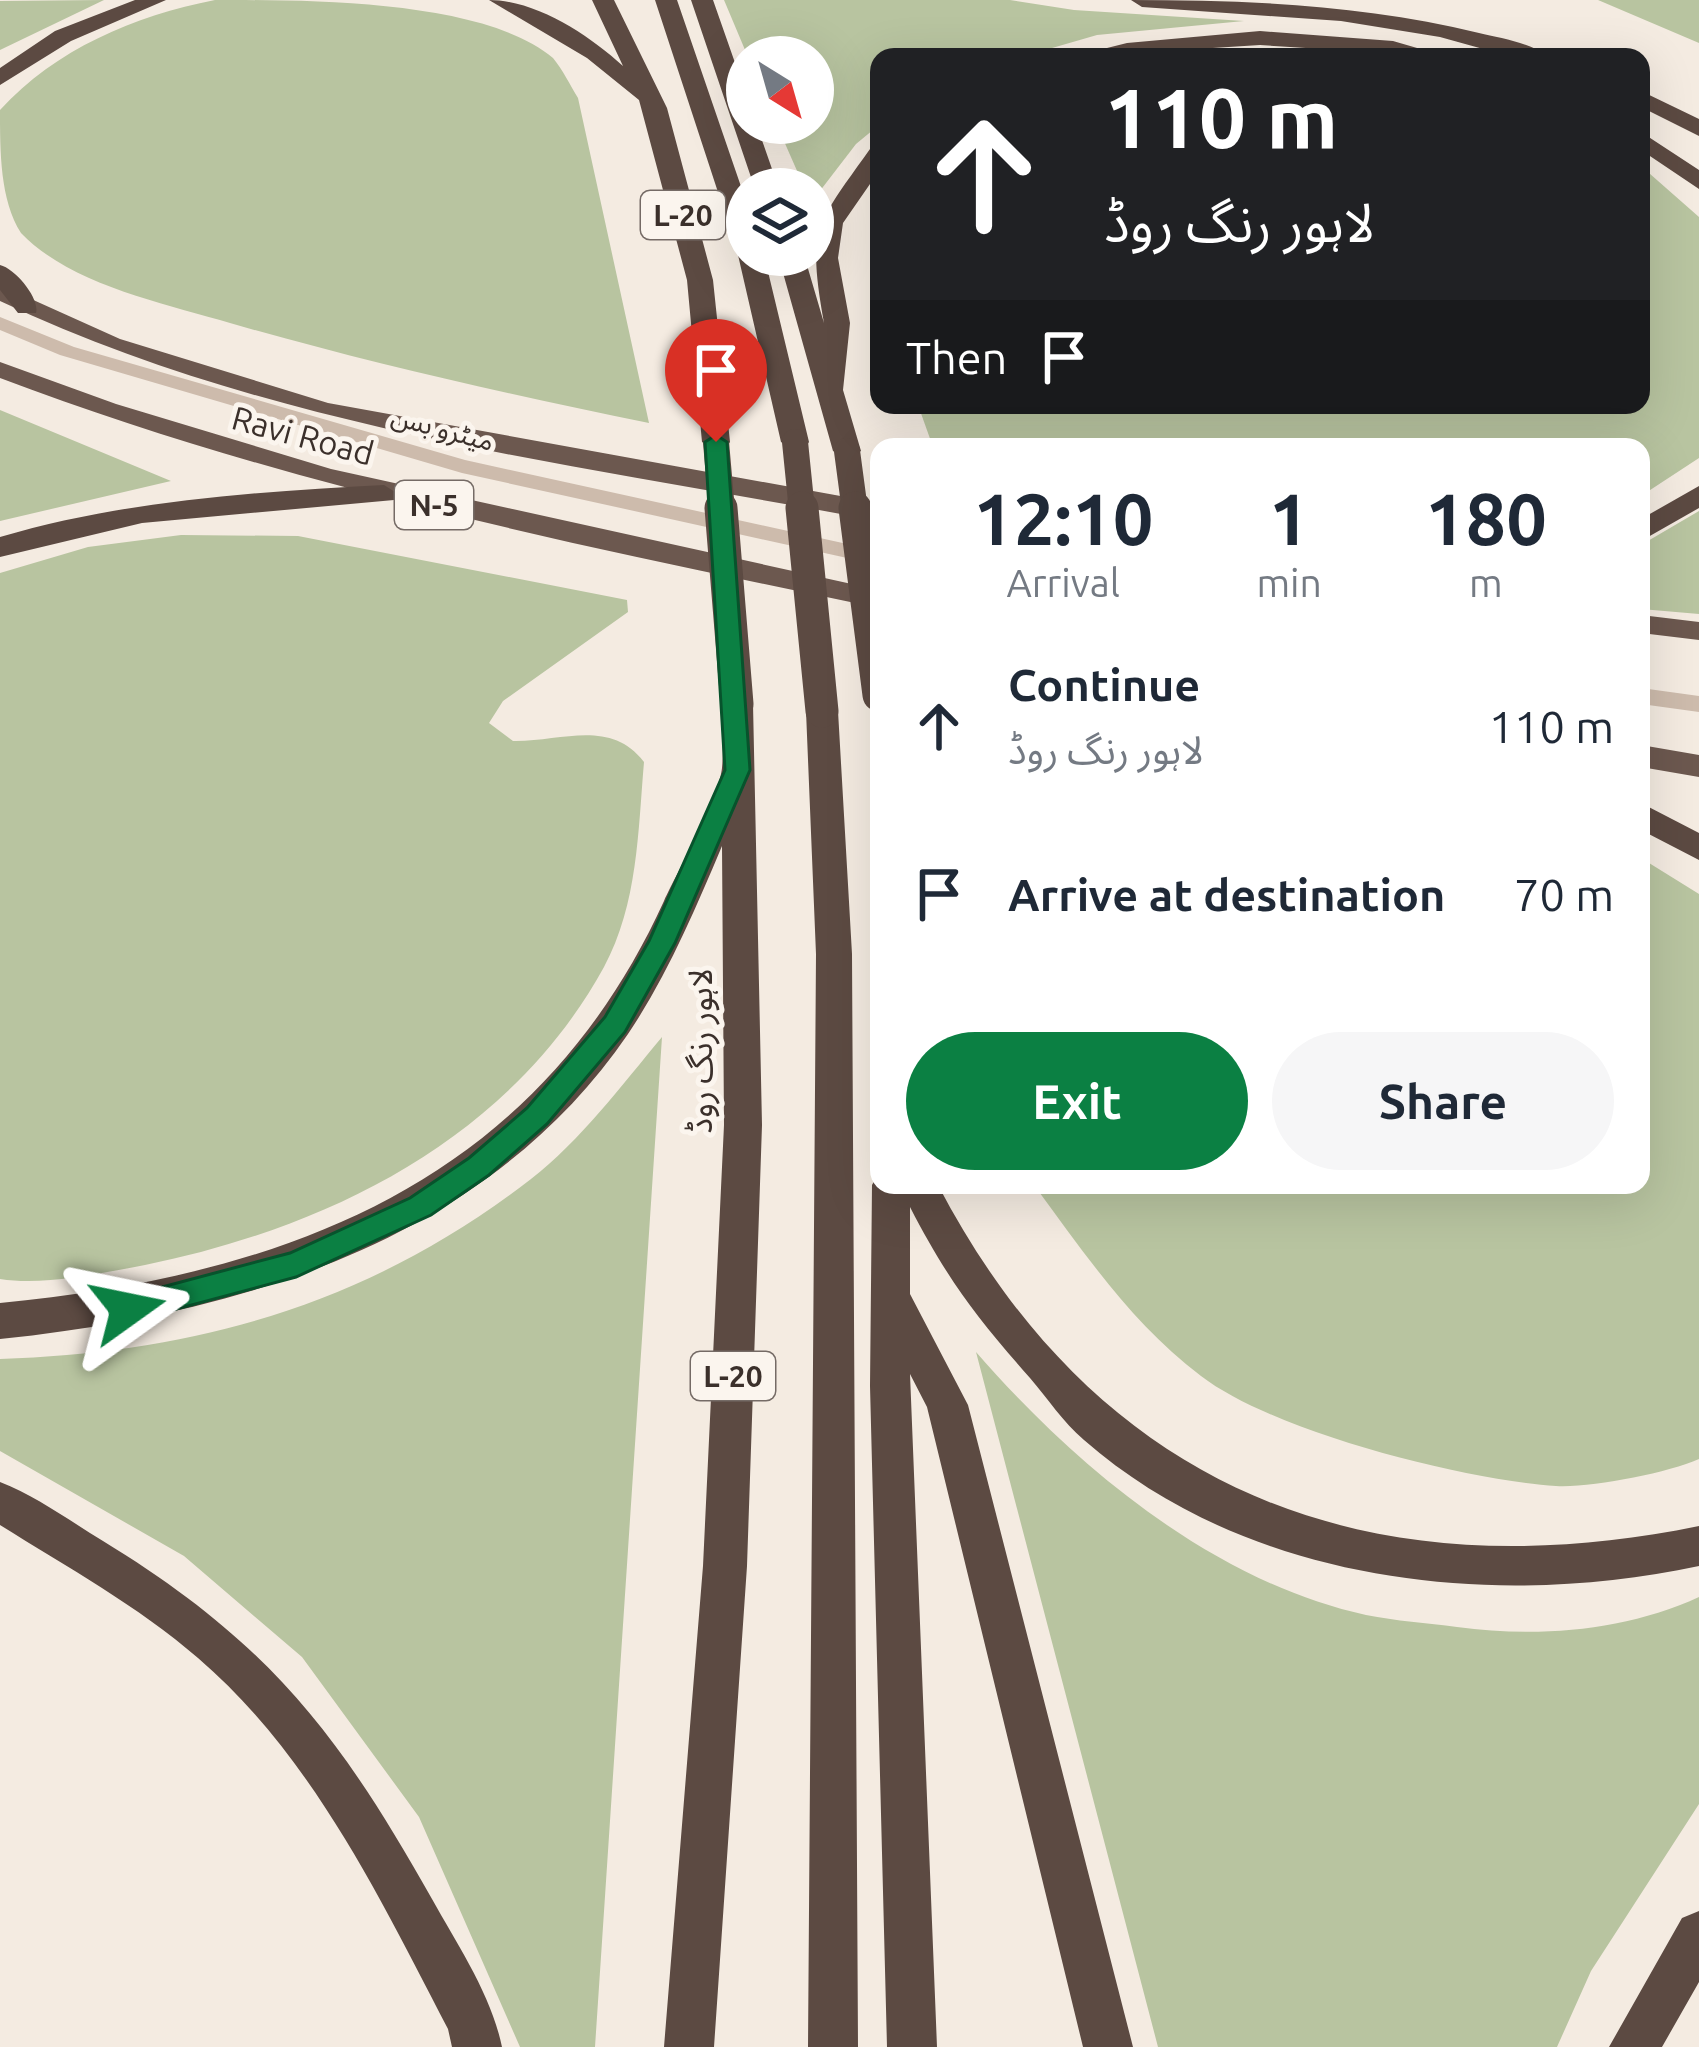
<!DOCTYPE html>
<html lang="en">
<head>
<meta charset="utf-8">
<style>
	body { margin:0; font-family:Ubuntu,"Noto Sans Arabic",sans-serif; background:#f6f6f7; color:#1f2937; height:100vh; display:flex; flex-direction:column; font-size:45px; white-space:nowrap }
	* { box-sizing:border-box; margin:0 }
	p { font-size:39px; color:#747a83 }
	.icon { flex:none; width:66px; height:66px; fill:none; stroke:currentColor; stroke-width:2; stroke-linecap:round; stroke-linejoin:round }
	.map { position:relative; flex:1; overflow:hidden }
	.details { position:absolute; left:870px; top:438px; width:780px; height:756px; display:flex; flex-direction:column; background:#fff; border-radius:24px; box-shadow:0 12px 48px #0002 }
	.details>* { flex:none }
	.guide { position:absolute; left:870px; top:48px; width:780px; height:366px; border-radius:24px; box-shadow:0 12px 48px #0002; background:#202124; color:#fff; overflow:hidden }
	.needle { width:78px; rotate:143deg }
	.tools { position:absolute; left:726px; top:36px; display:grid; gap:24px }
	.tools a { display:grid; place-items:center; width:108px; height:108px; border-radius:50%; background:#fff; box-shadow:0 12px 48px #0002; font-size:60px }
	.pin { position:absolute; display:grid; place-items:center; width:102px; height:102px; color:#fff; margin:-123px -51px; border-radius:50% 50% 50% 0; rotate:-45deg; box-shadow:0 0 12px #0007 }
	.pin .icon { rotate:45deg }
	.me { position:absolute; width:132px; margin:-66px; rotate:78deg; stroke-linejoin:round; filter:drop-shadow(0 0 9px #0008) }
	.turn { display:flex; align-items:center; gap:42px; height:252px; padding:0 36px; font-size:54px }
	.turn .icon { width:156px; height:156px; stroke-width:2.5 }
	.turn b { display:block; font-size:84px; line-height:102px }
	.then { display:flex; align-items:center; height:114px; padding:0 36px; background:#0003; gap:24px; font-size:45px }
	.eta { display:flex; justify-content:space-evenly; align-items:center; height:204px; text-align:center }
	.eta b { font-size:72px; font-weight:700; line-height:84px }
	.primary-button { display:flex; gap:24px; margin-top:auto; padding:24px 36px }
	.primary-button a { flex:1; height:138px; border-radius:72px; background:#0b8043; color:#fff; font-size:48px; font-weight:700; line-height:138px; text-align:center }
	.primary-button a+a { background:#f6f6f7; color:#1f2937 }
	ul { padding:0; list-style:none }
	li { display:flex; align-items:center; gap:36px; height:168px; padding:0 36px }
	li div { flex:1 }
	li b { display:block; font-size:45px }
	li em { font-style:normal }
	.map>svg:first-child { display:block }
	.green { fill:#b8c4a0 }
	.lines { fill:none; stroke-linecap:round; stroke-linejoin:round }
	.service { fill:#cdbbac; fill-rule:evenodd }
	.trunk { fill:#6c584f; fill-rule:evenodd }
	.motorway { fill:#5c4a42; fill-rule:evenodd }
	.motorway-bridge-far1 { stroke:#5c4a42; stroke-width:26 }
	.motorway-bridge { stroke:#5c4a42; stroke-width:33 }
	.route { fill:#0b8043; stroke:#07532c; stroke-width:3 }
	.labels { text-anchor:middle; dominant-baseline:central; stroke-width:10; stroke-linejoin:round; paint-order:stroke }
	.far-street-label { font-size:27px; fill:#3b302b; stroke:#fbf5ee }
	.shield { fill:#fbf5ee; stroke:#756b66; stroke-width:3 }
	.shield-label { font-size:30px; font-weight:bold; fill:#3b302b }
	.street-label { font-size:33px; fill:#3b302b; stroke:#fbf5ee }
</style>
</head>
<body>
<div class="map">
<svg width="1699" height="2047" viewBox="0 0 1699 2047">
	<rect width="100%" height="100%" fill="#f4ebe1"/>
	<path class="green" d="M104 0 0 50V1Z
		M215 0C312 0 484 0 553 58 563 70 570 85 578 98L649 423C507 394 369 363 230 323 163 303 71 285 21 233 0 200 0 152 0 110 56 49 134 16 215 0Z
		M724 0H1010L1074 10 1244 21 1097 35 1021 57H879V125L856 144 813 200V189H805L776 123H813V57H748Z
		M1597 0H1699V43L1598 0Z
		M1641 166 1699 217V458L1641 496V447H933L918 405H1641Z
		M0 410 171 481 0 521Z
		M1699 511V614L1641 609V545Z
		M181 535 298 536 627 600 628 612 503 701 489 723 513 741C561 742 610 718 644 762 638 831 638 904 604 967 510 1138 331 1227 145 1265 101 1273 45 1286 0 1279V573L88 547Z
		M1641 858 1699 894V1459C1667 1473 1591 1488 1556 1486 1464 1480 1274 1432 1201 1376 1132 1324 1085 1254 1034 1185H1641Z
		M662 1037 595 2047H520L419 1817 302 1657 184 1556 0 1451V1359C200 1352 371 1303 531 1179 580 1141 622 1085 662 1037Z
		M976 1352C1076 1467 1214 1582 1366 1615 1396 1621 1427 1623 1457 1627 1538 1638 1625 1631 1699 1597V1804L1591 1971 1557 2047H1158Z"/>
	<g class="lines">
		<path class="service" d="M0 317 74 347 465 460 879 551V565L462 473 60 355 0 330Z
			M1641 688 1699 696V712L1641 704Z"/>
		<path class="trunk" d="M0 285 120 339 328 403 879 503V521C582 465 276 431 0 301Z
			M0 362 116 404 331 469 879 590V608C581 546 285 486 0 378Z
			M1641 615 1699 622V640L1641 633Z
			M1641 745 1699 755V777L1641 767Z"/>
		<path class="motorway" d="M135 0H166L71 41 0 85V68L55 31Z
			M489 0C536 0 589 35 623 66L592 0H614L667 108 713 280 730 442 726 448 716 451 702 442 687 280 639 100 587 58Z
			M655 0H677L747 204V255H764L809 442 805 448 795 451 781 442 738 255 746 248 734 241Z
			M691 0H713L747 97V123H756L779 189H755Z
			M1131 0C1249 0 1364 5 1479 33 1500 38 1532 43 1548 57H1512L1440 37 1341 21 1142 7Z
			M1260 31 1393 41 1448 57 1260 45 1071 57 1127 43Z
			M1641 91 1699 119V136L1641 107Z
			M1641 132 1699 170V189L1641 150Z
			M879 147V171L843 223 838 258 850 323 843 390 861 451 847 460 833 451 778 255H804L824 323C807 228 816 225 870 149Z
			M0 265C16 269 40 299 36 313H18L0 290Z
			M384 485 398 494 394 500 142 523 0 557V537C126 500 254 492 384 485Z
			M1699 486V508L1641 541V519Z
			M737 693 753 704 762 1125 747 1566 714 2047H664L703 1566 724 1125 722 846C695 910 667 976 628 1034 486 1242 238 1314 0 1339V1303C289 1275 536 1182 664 901 678 871 719 797 722 768 724 747 721 725 721 704Z
			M822 700 838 711 852 954 858 2047H808L816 954 806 711Z
			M1641 803 1699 833V860L1641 830Z
			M878 1174 879 1185H938C1098 1491 1367 1594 1699 1526V1566C1493 1610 1249 1584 1084 1440 1063 1422 1048 1399 1030 1378 977 1318 947 1279 910 1207V1294L968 1405 1133 2047H1083L927 1407 910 1374 937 2047H887L870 1386 872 1185Z
			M0 1482C36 1496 70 1521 103 1541 268 1642 338 1732 432 1899 458 1946 491 1994 502 2047H452L448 2029C380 1898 312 1756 198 1658 138 1606 67 1567 0 1525Z
			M1699 1911V1982L1662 2047H1609L1682 1918Z"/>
		<path class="motorway-bridge-far1" d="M716 442 722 511
			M795 442 802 511
			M847 451 855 511"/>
		<path class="motorway-bridge" d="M721 508 737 704
			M802 508 822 711
			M855 508 879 695"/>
	</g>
	<path class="route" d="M716 435 727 442 750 770 675 943 625 1032 547 1124 489 1175 431 1215 296 1277 128 1322 117 1318 113 1309 117 1299 290 1253 410 1198 469 1158 527 1108 605 1017 649 941 725 770 705 442Z"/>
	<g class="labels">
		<g class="far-street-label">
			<text transform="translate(443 428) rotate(15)">میٹرو بس</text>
		</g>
		<g class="shield">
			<rect x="641" y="191" width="84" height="48" rx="9"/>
			<rect x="395" y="481" width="78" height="48" rx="9"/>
			<rect x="691" y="1352" width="84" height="48" rx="9"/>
		</g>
		<g class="shield-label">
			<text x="683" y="215">L-20</text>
			<text x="434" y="505">N-5</text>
			<text x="733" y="1376">L-20</text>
		</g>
		<g class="street-label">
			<text transform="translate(303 435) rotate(15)">Ravi Road</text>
			<text transform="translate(699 1051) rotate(-90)">لاہور رنگ روڈ</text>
		</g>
	</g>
</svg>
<div class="tools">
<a><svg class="needle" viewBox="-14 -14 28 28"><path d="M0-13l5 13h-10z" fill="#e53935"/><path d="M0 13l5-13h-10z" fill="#747a83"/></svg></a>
<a><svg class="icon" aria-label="layers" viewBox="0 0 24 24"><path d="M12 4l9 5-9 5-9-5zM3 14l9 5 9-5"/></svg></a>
</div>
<div class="pin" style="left:716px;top:442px;background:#d93025"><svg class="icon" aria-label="arrive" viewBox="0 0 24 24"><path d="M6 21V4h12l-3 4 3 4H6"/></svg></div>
<svg class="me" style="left:128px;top:1309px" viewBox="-20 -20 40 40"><path d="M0-17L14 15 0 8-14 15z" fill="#0b8043" stroke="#fff" stroke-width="4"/></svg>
<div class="guide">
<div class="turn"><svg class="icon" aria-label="ahead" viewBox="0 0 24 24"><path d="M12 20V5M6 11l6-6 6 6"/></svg><div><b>110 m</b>لاہور رنگ روڈ</div></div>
<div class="then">Then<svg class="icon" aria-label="arrive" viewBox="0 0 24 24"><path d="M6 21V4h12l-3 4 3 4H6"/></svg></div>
</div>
<section class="details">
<div class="eta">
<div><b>12:10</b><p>Arrival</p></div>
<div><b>1</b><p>min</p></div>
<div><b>180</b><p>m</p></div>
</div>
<ul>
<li><svg class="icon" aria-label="ahead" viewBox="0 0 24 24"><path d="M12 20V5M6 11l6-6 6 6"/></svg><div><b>Continue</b><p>لاہور رنگ روڈ</p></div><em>110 m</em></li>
<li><svg class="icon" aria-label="arrive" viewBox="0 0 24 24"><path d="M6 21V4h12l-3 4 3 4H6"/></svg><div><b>Arrive at destination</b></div><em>70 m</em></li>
</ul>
<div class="primary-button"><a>Exit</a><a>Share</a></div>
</section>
</div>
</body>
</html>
